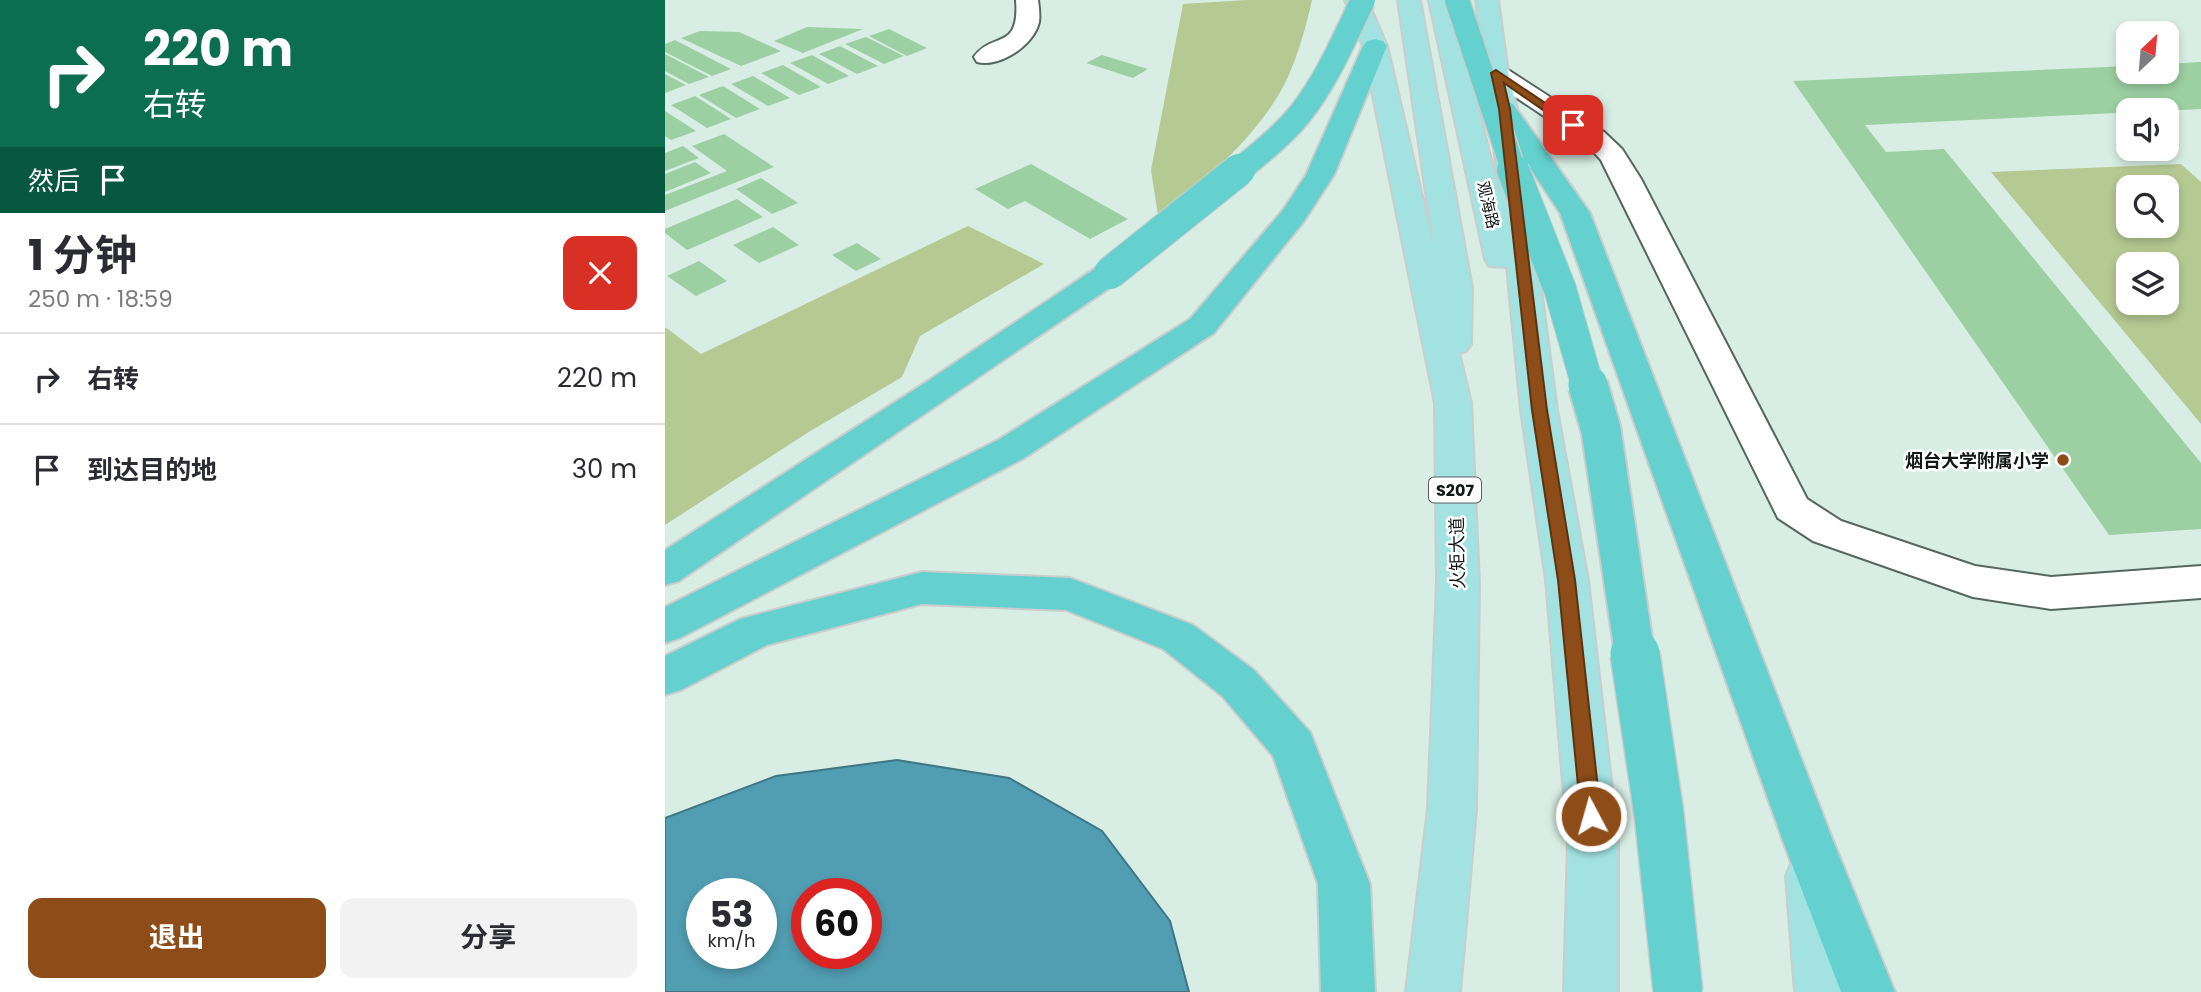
<!DOCTYPE html>
<html lang="zh">
<head>
<meta charset="utf-8">
<style>
	body { margin:0; font-family:Poppins,"Noto Sans SC",sans-serif; background:#f2f2f3; color:#2b2b33; height:100vh; display:flex; flex-direction:column; font-size:26px; white-space:nowrap }
	* { box-sizing:border-box; margin:0 }
	p { font-size:23px; color:#7c7c81 }
	.icon { flex:none; width:38px; height:38px; fill:none; stroke:currentColor; stroke-width:2; stroke-linecap:round; stroke-linejoin:round }
	.map { position:relative; flex:1; overflow:hidden }
	.drawer { display:flex; flex-direction:column; background:#fff; width:665px }
	.drawer>* { flex:none }
	.banner { background:#0b6e4f; color:#fff; overflow:hidden }
	.needle { width:46px; rotate:26deg }
	.buttons { position:absolute; left:1451px; top:21px; display:grid; gap:14px }
	.buttons a { display:grid; place-items:center; width:63px; height:63px; border-radius:14px; background:#fff; box-shadow:0 4px 10px #0003; font-size:35px }
	.speed { position:absolute; left:21px; top:878px; display:flex; gap:14px; font-size:35px; font-weight:700; text-align:center }
	.speed>* { display:grid; place-content:center; width:91px; height:91px; border-radius:50%; background:#fff; box-shadow:0 4px 10px #0003; line-height:1 }
	.speed small { font-size:18px; font-weight:400 }
	.speed .limit { border:10px solid #d22; background:#fff; color:#111 }
	.pin { position:absolute; display:grid; place-items:center; width:60px; height:60px; color:#fff; margin:-30px; border-radius:14px; box-shadow:0 4px 10px #0006 }
	.me { position:absolute; width:77px; margin:-38px; rotate:354deg; stroke-linejoin:round; filter:drop-shadow(0 0 5px #0008) }
	.turn { display:flex; align-items:center; gap:24px; height:147px; padding:0 28px; font-size:32px }
	.turn .icon { width:91px; height:91px; stroke-width:2.5 }
	.turn b { display:block; font-size:49px; line-height:60px }
	.then { display:flex; align-items:center; height:66px; padding:0 28px; background:#0003; gap:14px; font-size:26px }
	.round { display:grid; place-items:center; flex:none; width:74px; height:74px; border-radius:14px; background:#f2f2f3 }
	.overview { display:flex; align-items:center; justify-content:space-between; height:119px; padding:0 28px }
	h1 { font-size:42px; font-weight:700; line-height:52px }
	.primary-button { display:flex; gap:14px; margin-top:auto; padding:14px 28px }
	.primary-button a { flex:1; height:80px; border-radius:14px; background:#8e4d18; color:#fff; font-size:28px; font-weight:700; line-height:80px; text-align:center }
	.primary-button a+a { background:#f2f2f3; color:#2b2b33 }
	ul { padding:0; list-style:none }
	li { display:flex; align-items:center; gap:21px; height:91px; padding:0 28px; border-top:2px solid #e1e1e2 }
	li div { flex:1 }
	li b { display:block; font-size:26px }
	li em { font-style:normal }
	main { display:flex; flex:1; min-height:0 }
	.map>svg:first-child { display:block }
	.green { fill:#b5c992; fill-rule:evenodd }
	.water { fill:#519eb2; stroke:#3e7683; stroke-width:2; fill-rule:evenodd }
	.building { fill:#9ccfa2 }
	.lines { fill:none; stroke-linecap:round; stroke-linejoin:round }
	.minor-casing { stroke:#546760; stroke-width:4 }
	.primary-casing { stroke:#cbcccc; stroke-width:4 }
	.motorway-casing { stroke:#cbcccc; stroke-width:4 }
	.minor { fill:#fff; fill-rule:evenodd }
	.primary { fill:#a2e3e2; fill-rule:evenodd }
	.motorway { fill:#64d1cf; fill-rule:evenodd }
	.motorway-bridge-far3-casing { stroke:#cbcccc; stroke-width:27; stroke-linecap:butt }
	.motorway-bridge-far2-casing { stroke:#cbcccc; stroke-width:34; stroke-linecap:butt }
	.motorway-bridge-far1-casing { stroke:#cbcccc; stroke-width:43; stroke-linecap:butt }
	.motorway-bridge-casing { stroke:#cbcccc; stroke-width:52; stroke-linecap:butt }
	.motorway-bridge-far3 { stroke:#64d1cf; stroke-width:24 }
	.motorway-bridge-far2 { stroke:#64d1cf; stroke-width:32 }
	.motorway-bridge-far1 { stroke:#64d1cf; stroke-width:39 }
	.motorway-bridge { stroke:#64d1cf; stroke-width:49 }
	.route { fill:#8e4d18; stroke:#5c3210; stroke-width:2 }
	.poi-dot { fill:#8e4d18; stroke:#fff; stroke-width:2.5 }
	.labels { text-anchor:middle; dominant-baseline:central; stroke-width:5; stroke-linejoin:round; paint-order:stroke }
	.far-street-label { font-size:16px; fill:#111816; stroke:#fff }
	.shield { fill:#fff; stroke:#585d5c; stroke-width:2 }
	.shield-label { font-size:16px; font-weight:bold; fill:#111816 }
	.poi-label { font-size:18px; font-weight:bold; fill:#111816; stroke:#fff; text-anchor:end }
	.street-label { font-size:18px; fill:#111816; stroke:#fff }
</style>
</head>
<body>
<main>
<section class="drawer">
<div class="banner">
<div class="turn"><svg class="icon" aria-label="right" viewBox="0 0 24 24"><path d="M7 20v-9h11M14 6l5 5-5 5"/></svg><div><b>220 m</b>右转</div></div>
<div class="then">然后<svg class="icon" aria-label="arrive" viewBox="0 0 24 24"><path d="M6 21V4h12l-3 4 3 4H6"/></svg></div>
</div>
<div class="overview"><div><h1>1 分钟</h1><p>250 m · 18:59</p></div><a class="round" style="background:#d93025;color:#fff"><svg class="icon" aria-label="close" viewBox="0 0 24 24"><path d="M6 6l12 12M18 6L6 18"/></svg></a></div>
<ul>
<li><svg class="icon" aria-label="right" viewBox="0 0 24 24"><path d="M7 20v-9h11M14 6l5 5-5 5"/></svg><div><b>右转</b></div><em>220 m</em></li>
<li><svg class="icon" aria-label="arrive" viewBox="0 0 24 24"><path d="M6 21V4h12l-3 4 3 4H6"/></svg><div><b>到达目的地</b></div><em>30 m</em></li>
</ul>
<div class="primary-button"><a>退出</a><a>分享</a></div>
</section>
<div class="map">
<svg width="1536" height="992" viewBox="0 0 1536 992">
	<rect width="100%" height="100%" fill="#d8eee5"/>
	<path class="green" d="M581 0H647C641 27 634 52 623 77 596 135 539 179 494 222L486 170 518 4Z
		M1516 164 1536 182V424L1326 172ZM1463 187H1502V226H1463ZM1463 264H1502V303H1463Z
		M303 226 379 264 255 336 237 377 142 433 0 525V327L36 354Z"/>
	<path class="water" d="M232 760 344 778 437 831 505 921 524 992H0V818L111 776ZM37 894H96V954H37ZM142 894H201V954H142Z"/>
	<path class="building" d="M142 27 198 29 138 53 109 41Z
		M224 29 262 48 242 56 204 36Z
		M35 31 74 32 116 51 76 66 16 38Z
		M201 37 239 56 219 64 180 44Z
		M10 40 66 69 47 76 0 52V44Z
		M175 46 213 66 192 74 154 54Z
		M0 54 44 77 24 84 0 71Z
		M147 55 184 76 163 84 125 63Z
		M437 55 483 69 468 78 421 63Z
		M1536 62V109L1200 125 1221 152 1279 149 1536 463V529L1444 535 1128 81 1463 66V72H1502V64Z
		M118 65 156 87 134 95 96 73Z
		M0 74 21 85 0 93Z
		M88 76 125 98 103 106 66 84Z
		M58 86 95 109 71 118 34 95Z
		M30 96 66 119 42 128 6 105Z
		M0 111 31 131 6 140 0 136Z
		M59 134 109 167 0 211V195L62 171 27 146Z
		M18 146 34 158 0 171V153Z
		M30 162 46 173 0 192V174Z
		M366 164 463 219 425 239 360 201 343 209 310 189Z
		M96 178 133 203 107 214 71 189Z
		M72 199 98 217 22 250 0 233V229Z
		M108 227 134 245 94 263 68 245Z
		M192 243 216 259 191 271 167 255Z
		M34 261 62 281 31 296 2 276Z"/>
	<g class="lines">
		<defs>
			<path id="minor" d="M351 0H373C374 7 375 15 374 22 369 45 335 68 312 62L309 57C327 31 355 52 351 0Z
				M831 66 840 68 939 132 957 149 976 179 1142 499 1176 521 1310 566 1386 577 1536 566V598L1386 609 1308 597 1148 541 1113 518 936 160 921 144 822 78 819 73 822 68Z"/>
			<path id="primary" d="M680 0H702L722 46 769 248 733 0H755L807 288 806 344 801 351 794 353 806 403 814 583 811 809 795 992H741L763 809 772 583 770 403 698 46Z
				M764 0H786L835 196 811 0H833L843 73 852 109 892 410 923 580 953 842V992H899L903 842 881 580 856 410 842 267 824 266 820 259Z
				M1146 852 1164 859 1171 876 1184 992H1130L1121 876 1128 859Z"/>
			<path id="motorway" d="M710 39 718 41 722 46 669 175 639 221 549 333 359 458 15 638 0 643V607L333 440 525 319 618 210 641 175 698 46 702 41Z
				M839 101 848 104 925 213 1168 841 1230 992H1176L1118 841 895 213 826 109 830 104Z
				M445 264 456 266 461 273 456 280 14 581 0 585V550L263 381 434 266Z
				M257 572 405 578 528 625 589 670 645 732 705 884 710 992H656L653 884 608 756 557 696 498 649 401 610 257 604 102 645 16 690 0 695V656L75 619Z"/>
		</defs>
		<use href="#minor" class="minor-casing"/>
		<use href="#primary" class="primary-casing"/>
		<use href="#motorway" class="motorway-casing"/>
		<use href="#minor" class="minor"/>
		<use href="#primary" class="primary"/>
		<use href="#motorway" class="motorway"/>
		<defs>
			<path id="motorway-bridge-far3" d="M792 0 849 172
				M572 172C594 154 617 136 635 114 662 80 679 39 698 0"/>
			<path id="motorway-bridge-far2" d="M848 170 895 289 923 387
				M445 273 574 170"/>
			<path id="motorway-bridge-far1" d="M923 385 936 430 970 656"/>
			<path id="motorway-bridge" d="M970 654 994 814 1013 992"/>
		</defs>
		<use href="#motorway-bridge-far3" class="motorway-bridge-far3-casing"/>
		<use href="#motorway-bridge-far2" class="motorway-bridge-far2-casing"/>
		<use href="#motorway-bridge-far1" class="motorway-bridge-far1-casing"/>
		<use href="#motorway-bridge" class="motorway-bridge-casing"/>
		<use href="#motorway-bridge-far3" class="motorway-bridge-far3"/>
		<use href="#motorway-bridge-far2" class="motorway-bridge-far2"/>
		<use href="#motorway-bridge-far1" class="motorway-bridge-far1"/>
		<use href="#motorway-bridge" class="motorway-bridge"/>
	</g>
	<path class="route" d="M831 70 913 125 904 128 839 83 845 109 882 410 910 580 936 816 933 822 926 825 919 822 916 816 893 580 867 410 834 109 826 73Z"/>
	<circle class="poi-dot" cx="1398" cy="460" r="7"/>
	<g class="labels">
		<g class="far-street-label">
			<text transform="translate(823 205) rotate(77)">观海路</text>
		</g>
		<rect class="shield" x="764" y="477.5" width="52" height="25" rx="5"/>
		<g class="shield-label">
			<text x="790" y="490">S207</text>
		</g>
		<g class="poi-label">
			<text x="1384" y="460">烟台大学附属小学</text>
		</g>
		<g class="street-label">
			<text transform="translate(792 553) rotate(-91)">火矩大道</text>
		</g>
	</g>
</svg>
<div class="buttons">
<a><svg class="needle" viewBox="-14 -14 28 28"><path d="M0-13l5 13h-10z" fill="#e53935"/><path d="M0 13l5-13h-10z" fill="#7c7c81"/></svg></a>
<a><svg class="icon" aria-label="sound" viewBox="0 0 24 24"><path d="M4 9h4l5-4v14l-5-4H4zM17 9q2 3 0 6"/></svg></a>
<a><svg class="icon" aria-label="search" viewBox="0 0 24 24"><circle cx="10" cy="10" r="6"/><path d="M15 15l6 6"/></svg></a>
<a><svg class="icon" aria-label="layers" viewBox="0 0 24 24"><path d="M12 4l9 5-9 5-9-5zM3 14l9 5 9-5"/></svg></a>
</div>
<div class="speed"><div>53<small>km/h</small></div><div class="limit">60</div></div>
<div class="pin" style="left:908px;top:125px;background:#d93025"><svg class="icon" aria-label="arrive" viewBox="0 0 24 24"><path d="M6 21V4h12l-3 4 3 4H6"/></svg></div>
<svg class="me" style="left:926px;top:816px" viewBox="-20 -20 40 40"><circle r="17" fill="#8e4d18" stroke="#fff" stroke-width="3"/><path d="M0-11L8 9 0 5-8 9z" fill="#fff"/></svg>
</div>
</main>
</body>
</html>
